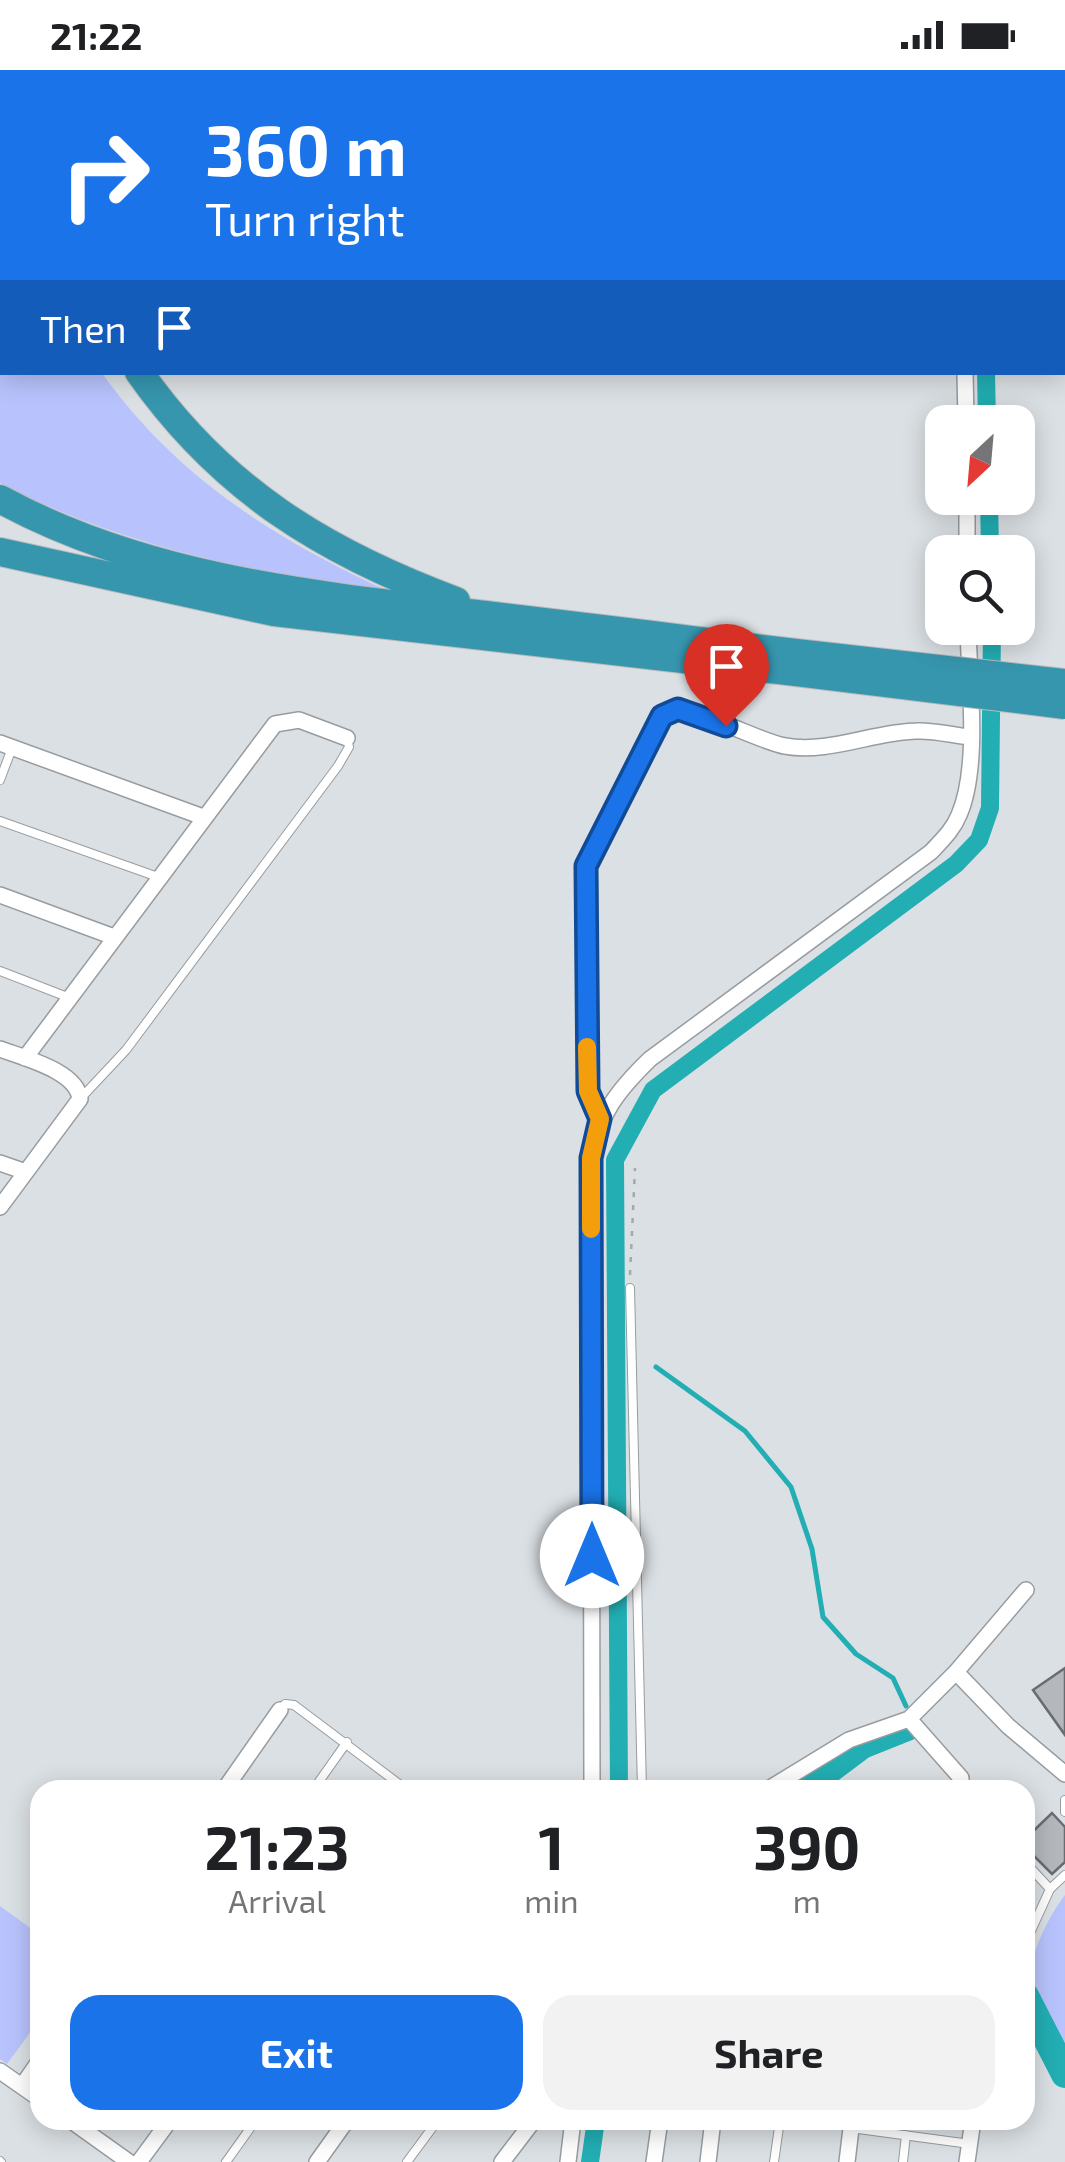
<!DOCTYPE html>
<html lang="en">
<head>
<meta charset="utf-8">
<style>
	body { margin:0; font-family:"Exo 2",sans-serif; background:#f2f2f2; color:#202124; height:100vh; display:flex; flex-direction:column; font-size:38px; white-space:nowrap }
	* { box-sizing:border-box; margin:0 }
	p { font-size:32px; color:#757577 }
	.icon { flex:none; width:55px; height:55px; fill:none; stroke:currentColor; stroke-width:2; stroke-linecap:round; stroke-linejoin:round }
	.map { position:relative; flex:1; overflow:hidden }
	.panel { position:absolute; left:30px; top:1710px; width:1005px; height:350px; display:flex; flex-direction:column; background:#fff; border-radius:30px; box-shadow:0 5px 25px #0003 }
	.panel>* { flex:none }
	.banner { position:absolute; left:0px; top:0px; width:1065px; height:305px; box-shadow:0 5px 25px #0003; background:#1a73e8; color:#fff; overflow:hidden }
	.needle { width:65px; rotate:206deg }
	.fabs { position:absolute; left:925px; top:335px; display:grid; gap:20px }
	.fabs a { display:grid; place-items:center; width:110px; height:110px; border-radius:20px; background:#fff; box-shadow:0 5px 25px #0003; font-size:50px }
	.pin { position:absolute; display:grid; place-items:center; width:85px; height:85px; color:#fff; margin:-102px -42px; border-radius:50% 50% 50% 0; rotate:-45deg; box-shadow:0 0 10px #0007 }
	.pin .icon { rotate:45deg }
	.me { position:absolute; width:110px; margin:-55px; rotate:0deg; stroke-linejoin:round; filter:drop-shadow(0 0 8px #0008) }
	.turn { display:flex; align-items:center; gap:35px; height:210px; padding:0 40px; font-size:45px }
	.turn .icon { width:130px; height:130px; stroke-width:2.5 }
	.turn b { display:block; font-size:70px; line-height:85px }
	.then { display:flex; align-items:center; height:95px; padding:0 40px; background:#0003; gap:20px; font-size:38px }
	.eta { display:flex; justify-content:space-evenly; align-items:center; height:170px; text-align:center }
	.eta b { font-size:60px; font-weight:700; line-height:70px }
	.button { display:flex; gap:20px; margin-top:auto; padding:20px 40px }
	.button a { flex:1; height:115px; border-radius:30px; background:#1a73e8; color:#fff; font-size:40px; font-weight:700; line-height:115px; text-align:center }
	.button a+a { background:#f2f2f2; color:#202124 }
	.status { display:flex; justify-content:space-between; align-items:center; height:70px; padding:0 50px; background:#fff; direction:ltr }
	.status svg { height:28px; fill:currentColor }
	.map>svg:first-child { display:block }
	.green { fill:#b8c3fd }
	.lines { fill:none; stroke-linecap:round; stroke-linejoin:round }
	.stream { stroke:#22aeb3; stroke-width:5 }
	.canal { stroke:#22aeb3; stroke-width:18 }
	.river { stroke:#22aeb3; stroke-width:28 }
	.building { fill:#b4b8bd; stroke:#696c71; stroke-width:2.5 }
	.service-casing { stroke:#979ca0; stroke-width:10 }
	.minor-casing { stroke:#979ca0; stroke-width:18 }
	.motorway-casing { stroke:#babbbb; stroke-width:30 }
	.path { stroke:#a5a9ac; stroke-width:2.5; stroke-dasharray:5 8; stroke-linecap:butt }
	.service { stroke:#fff; stroke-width:8 }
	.minor { stroke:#fff; stroke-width:15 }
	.motorway { stroke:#3696ae; stroke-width:28 }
	.motorway-bridge-casing { stroke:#babbbb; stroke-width:30; stroke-linecap:butt }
	.motorway-bridge { stroke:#3696ae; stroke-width:28 }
	.route-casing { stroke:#114b97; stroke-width:25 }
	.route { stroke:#1a73e8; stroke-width:18 }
	.slow { stroke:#f59e0b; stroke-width:18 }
</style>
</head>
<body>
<div class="status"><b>21:22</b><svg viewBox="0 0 49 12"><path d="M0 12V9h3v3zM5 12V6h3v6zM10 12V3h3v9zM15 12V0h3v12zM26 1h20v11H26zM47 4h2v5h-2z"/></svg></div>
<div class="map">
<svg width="1065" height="2092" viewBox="0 0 1065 2092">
	<rect width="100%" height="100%" fill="#dbe0e4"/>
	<path class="green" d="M0 71 2 302 102 303C175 406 277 471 391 522 256 503 122 477 0 413Z
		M1065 1825V1978L1025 1915C1033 1883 1044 1852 1065 1825Z
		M0 1836 40 1865V1949L7 1994 0 1989Z"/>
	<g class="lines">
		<path class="stream" d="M656 1297 745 1361 791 1417 812 1479 823 1547 856 1584 893 1608 906 1636"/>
		<path class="canal" d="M976 0V2
			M986 302 987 352
			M989 428 990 482
			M619 1720 615 1090 653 1020 956 794 979 770 990 738 992 558
			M590 2092 596 2050"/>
		<path class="river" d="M802 1720 862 1675 907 1657
			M1025 1926 1065 2004"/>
	</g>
	<path class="building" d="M1065 1598V1665L1033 1620Z
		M1052 1743 1065 1757V1792L1052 1804 1025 1777V1769Z"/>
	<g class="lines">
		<defs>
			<path id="service" d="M0 710 12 678
				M0 751 158 807
				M0 901 70 928
				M80 1029 126 980 338 696 349 677 347 668
				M630 1218 642 1720
				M280 1640 285 1634 294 1635 407 1720
				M313 1720 347 1672
				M1065 1730V1742
				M1025 1792 1050 1819
				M1025 1874 1050 1819 1065 1805
				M851 2058 970 2074
				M0 2091 1 2092
				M226 2092 256 2050
				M407 2092 438 2050
				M774 2092 780 2050
				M903 2092 906 2065"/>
			<path id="minor" d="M956 0V2
				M965 302 966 352
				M967 428V482
				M0 673 203 747
				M0 825 114 867
				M0 979C24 988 77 1001 80 1029L0 1137
				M25 988 275 654 299 650 347 668
				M600 1049 588 1021 586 795 662 646C684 628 755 671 785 676 828 684 873 662 916 661 933 660 952 665 970 667
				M0 1093 26 1102
				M956 1602 1026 1520
				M909 1649 961 1708V1720
				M224 1720 280 1640
				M592 1720 591 1088C598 1045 619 1019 650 989L931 782C942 770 953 760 959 745 980 697 969 610 968 558
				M767 1720 849 1670 909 1649 956 1602 1008 1656 1065 1704
				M0 2001 40 2029
				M22 2016 40 1990
				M70 2050 129 2092
				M139 2092 170 2050
				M317 2092 347 2050
				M502 2092 534 2050
				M568 2092 573 2050
				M654 2092 660 2050
				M708 2092 713 2050
				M847 2092 852 2050
				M967 2092 973 2050"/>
			<path id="motorway" d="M29 0V2
				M139 302C221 419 324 482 456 531
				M0 429C148 510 321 526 486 545 589 557 693 570 796 583
				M0 482 274 542 796 602"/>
		</defs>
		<use href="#service" class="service-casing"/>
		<use href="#minor" class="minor-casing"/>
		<use href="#motorway" class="motorway-casing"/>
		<path class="path" d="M630 1205 635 1098"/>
		<use href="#service" class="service"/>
		<use href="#minor" class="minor"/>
		<use href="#motorway" class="motorway"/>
		<defs>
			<path id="motorway-bridge" d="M796 583 1065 613
				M796 602 1065 635"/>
		</defs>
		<use href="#motorway-bridge" class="motorway-bridge-casing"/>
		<use href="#motorway-bridge" class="motorway-bridge"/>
	</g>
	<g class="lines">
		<defs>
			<path id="route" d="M592 1486 591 1088 600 1049 588 1021 586 796 662 646 678 639 726 656"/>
		</defs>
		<use href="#route" class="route-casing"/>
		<use href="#route" class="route"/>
		<path class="slow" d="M587 977 588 1021 600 1049 591 1088V1159"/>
	</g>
</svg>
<div class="fabs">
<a><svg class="needle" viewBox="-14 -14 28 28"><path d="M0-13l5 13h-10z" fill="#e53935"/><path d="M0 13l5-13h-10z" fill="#757577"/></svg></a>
<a><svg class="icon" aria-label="search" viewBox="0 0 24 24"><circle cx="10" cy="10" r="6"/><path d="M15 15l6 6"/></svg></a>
</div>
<div class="pin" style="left:726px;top:656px;background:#d93025"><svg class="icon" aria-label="arrive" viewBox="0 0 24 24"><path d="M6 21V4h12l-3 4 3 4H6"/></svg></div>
<svg class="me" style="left:592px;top:1486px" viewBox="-20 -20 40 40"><circle r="19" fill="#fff"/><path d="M0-13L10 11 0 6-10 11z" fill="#1a73e8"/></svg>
<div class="banner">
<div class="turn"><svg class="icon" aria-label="right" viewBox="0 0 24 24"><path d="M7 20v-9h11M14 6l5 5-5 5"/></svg><div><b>360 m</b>Turn right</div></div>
<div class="then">Then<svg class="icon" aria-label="arrive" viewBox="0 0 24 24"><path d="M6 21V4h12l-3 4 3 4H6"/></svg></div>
</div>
<section class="panel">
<div class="eta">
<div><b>21:23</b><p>Arrival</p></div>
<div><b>1</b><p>min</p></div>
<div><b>390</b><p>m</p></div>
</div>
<div class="button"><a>Exit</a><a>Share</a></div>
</section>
</div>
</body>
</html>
